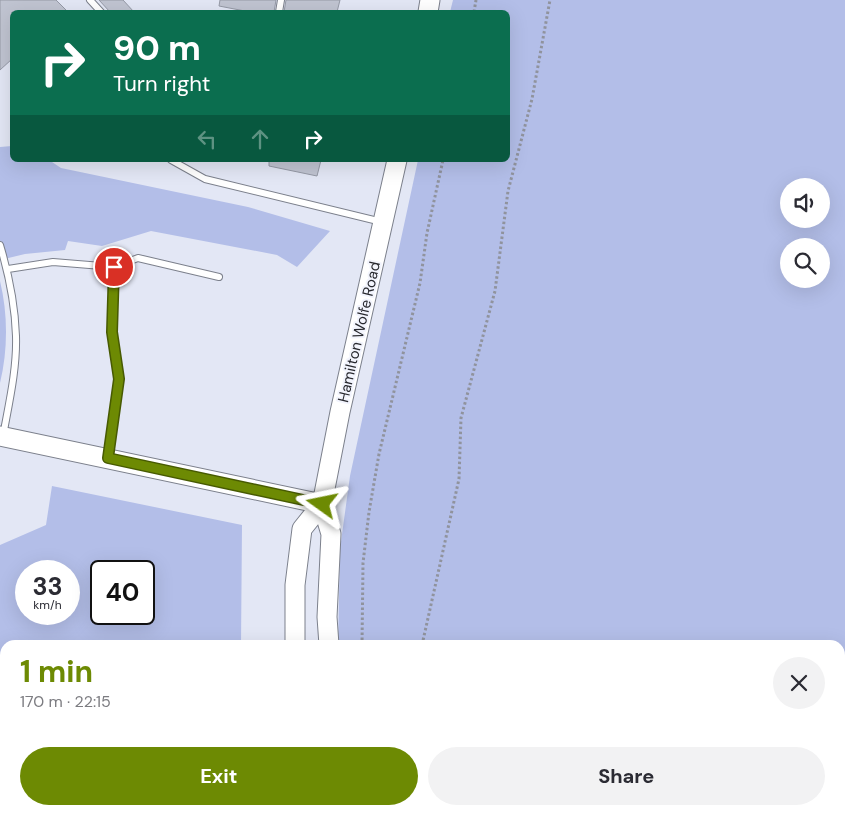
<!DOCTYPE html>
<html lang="en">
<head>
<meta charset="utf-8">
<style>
	body { margin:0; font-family:"DM Sans",sans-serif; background:#f2f2f3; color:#2b2b33; height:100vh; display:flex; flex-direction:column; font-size:19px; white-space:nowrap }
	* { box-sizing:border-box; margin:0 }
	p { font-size:16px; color:#7c7c81 }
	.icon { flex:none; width:28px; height:28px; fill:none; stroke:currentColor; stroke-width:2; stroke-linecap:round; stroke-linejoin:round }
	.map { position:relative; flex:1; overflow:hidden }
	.side { position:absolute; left:0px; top:640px; width:845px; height:175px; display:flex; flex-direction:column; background:#fff; border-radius:15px 15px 0 0; box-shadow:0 5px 20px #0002 }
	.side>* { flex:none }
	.guide { position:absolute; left:10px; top:10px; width:500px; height:152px; border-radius:8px; box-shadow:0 5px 20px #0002; background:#0b6e4f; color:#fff; overflow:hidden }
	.buttons { position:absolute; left:780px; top:178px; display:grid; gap:10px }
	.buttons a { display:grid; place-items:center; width:50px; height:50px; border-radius:50%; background:#fff; box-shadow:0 5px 20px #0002; font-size:25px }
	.speed { position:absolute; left:15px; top:560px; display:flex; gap:10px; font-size:25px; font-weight:700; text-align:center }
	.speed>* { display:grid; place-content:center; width:65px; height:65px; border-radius:50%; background:#fff; box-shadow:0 5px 20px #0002; line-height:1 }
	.speed small { font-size:12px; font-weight:400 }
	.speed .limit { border:2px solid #111; border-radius:8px; background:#fff; color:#111 }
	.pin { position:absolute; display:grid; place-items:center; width:42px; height:42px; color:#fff; margin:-21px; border:2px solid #fff; border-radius:50%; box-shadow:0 1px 5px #0007 }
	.me { position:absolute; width:55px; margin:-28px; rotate:282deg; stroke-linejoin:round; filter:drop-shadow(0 0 4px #0008) }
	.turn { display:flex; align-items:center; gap:18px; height:105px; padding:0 20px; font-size:22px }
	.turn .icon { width:65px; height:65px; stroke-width:2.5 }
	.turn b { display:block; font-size:35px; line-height:42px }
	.lanes { display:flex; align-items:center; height:48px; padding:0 20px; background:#0003; justify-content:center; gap:25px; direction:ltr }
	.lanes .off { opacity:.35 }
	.round { display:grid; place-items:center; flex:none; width:52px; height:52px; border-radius:26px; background:#f2f2f3 }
	.headline { display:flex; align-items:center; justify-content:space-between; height:85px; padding:0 20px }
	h1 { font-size:30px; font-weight:700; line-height:38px; color:#6d8a03 }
	.cta { display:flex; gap:10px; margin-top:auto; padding:10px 20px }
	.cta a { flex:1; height:58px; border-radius:30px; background:#6d8a03; color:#fff; font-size:20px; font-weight:700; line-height:58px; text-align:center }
	.cta a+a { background:#f2f2f3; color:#2b2b33 }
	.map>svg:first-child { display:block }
	.green { fill:#b3bee8; fill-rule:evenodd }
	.building { fill:#c0c4d1; stroke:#9599a6 }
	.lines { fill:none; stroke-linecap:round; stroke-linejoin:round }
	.lane-casing { stroke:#7c808c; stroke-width:8 }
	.secondary-casing { stroke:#7c808c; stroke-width:21 }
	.path { stroke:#90939d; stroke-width:3; stroke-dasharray:2.5 2.5; stroke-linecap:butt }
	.lane { stroke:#fff; stroke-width:6 }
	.secondary { stroke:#fff; stroke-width:19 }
	.route-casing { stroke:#475a02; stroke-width:12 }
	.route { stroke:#6d8a03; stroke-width:9 }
	.labels { text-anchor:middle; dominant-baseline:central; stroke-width:4; stroke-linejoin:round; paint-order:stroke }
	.street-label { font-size:15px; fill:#27282e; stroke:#f2f4fd }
</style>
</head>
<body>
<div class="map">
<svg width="845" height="815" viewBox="0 0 845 815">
	<rect width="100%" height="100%" fill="#e3e7f5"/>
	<path class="green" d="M453 0H845V815H360L359 810H840V645H338L340 549 350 476 418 160H508V12H450ZM789 186H821V219H789ZM789 246H821V279H789Z
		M12 146V160H49L61 168 248 207 330 231 297 267 277 255 151 231 102 246 68 241 65 250 25 254 0 260V147Z
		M0 281C8 314 8 350 0 383Z
		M52 486 242 525 241 645H5V810H282L283 815H0V545L46 525ZM69 571V614H26V571ZM144 571V614H101V571Z"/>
	<path class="building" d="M0 0H56L68 12H12V59L0 70Z
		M99 0H123L134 12H110Z
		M220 0H276L274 12H250L219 6Z
		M286 0H340L337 12H284Z
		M269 160H321L317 176 269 166Z"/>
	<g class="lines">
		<defs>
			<path id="lane" d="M90 0 101 12
				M279 12 281 0
				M171 160 205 179 382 222
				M0 245C9 275 15 305 16 336 17 369 9 403 3 436
				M114 267 138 258 219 277
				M8 269 53 262 114 267 112 332 119 379 108 457"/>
			<path id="secondary" d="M428 12 430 0
				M0 436 322 504
				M295 645V585L302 529 322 504
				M329 645 327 617 331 534 322 504 340 412 397 160
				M840 754 845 752
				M840 787 845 784
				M311 810 312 815
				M353 810 354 815
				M700 815 711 810
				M778 815 789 810"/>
		</defs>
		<use href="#lane" class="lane-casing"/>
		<use href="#secondary" class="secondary-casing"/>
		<path class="path" d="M474 12 476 0
			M362 645 363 563 369 512 379 454 420 283 427 233 443 160
			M422 645 459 479 461 418 495 291 508 191 532 99 550 0
			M384 810 385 815
			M466 815V810"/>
		<use href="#lane" class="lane"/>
		<use href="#secondary" class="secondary"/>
	</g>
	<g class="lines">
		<defs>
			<path id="route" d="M114 267 112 332 119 379 108 458 322 504"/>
		</defs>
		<use href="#route" class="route-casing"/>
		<use href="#route" class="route"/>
	</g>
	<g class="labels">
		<g class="street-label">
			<text transform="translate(359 332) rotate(-77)">Hamilton Wolfe Road</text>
		</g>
	</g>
</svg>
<div class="buttons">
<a><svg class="icon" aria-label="sound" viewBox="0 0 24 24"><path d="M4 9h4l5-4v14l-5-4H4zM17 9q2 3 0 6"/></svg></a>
<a><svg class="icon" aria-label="search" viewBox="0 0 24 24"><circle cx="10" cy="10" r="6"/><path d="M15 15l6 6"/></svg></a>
</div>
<div class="speed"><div>33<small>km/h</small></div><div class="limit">40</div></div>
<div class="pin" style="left:114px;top:267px;background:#d93025"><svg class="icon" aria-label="arrive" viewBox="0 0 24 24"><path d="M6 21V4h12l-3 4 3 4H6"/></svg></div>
<svg class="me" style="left:322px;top:504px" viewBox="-20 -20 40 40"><path d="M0-17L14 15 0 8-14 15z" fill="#6d8a03" stroke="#fff" stroke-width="4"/></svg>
<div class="guide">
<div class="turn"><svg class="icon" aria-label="right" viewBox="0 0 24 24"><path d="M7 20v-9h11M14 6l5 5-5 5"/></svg><div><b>90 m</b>Turn right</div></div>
<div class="lanes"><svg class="icon off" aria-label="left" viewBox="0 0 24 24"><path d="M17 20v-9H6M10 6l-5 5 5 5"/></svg><svg class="icon off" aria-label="ahead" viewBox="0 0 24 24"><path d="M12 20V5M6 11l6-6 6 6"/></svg><svg class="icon" aria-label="right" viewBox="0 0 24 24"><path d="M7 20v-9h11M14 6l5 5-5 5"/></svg></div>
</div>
<section class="side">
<div class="headline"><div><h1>1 min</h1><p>170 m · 22:15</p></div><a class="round"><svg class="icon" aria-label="close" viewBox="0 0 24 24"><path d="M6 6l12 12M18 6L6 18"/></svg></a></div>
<div class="cta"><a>Exit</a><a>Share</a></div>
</section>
</div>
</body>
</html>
